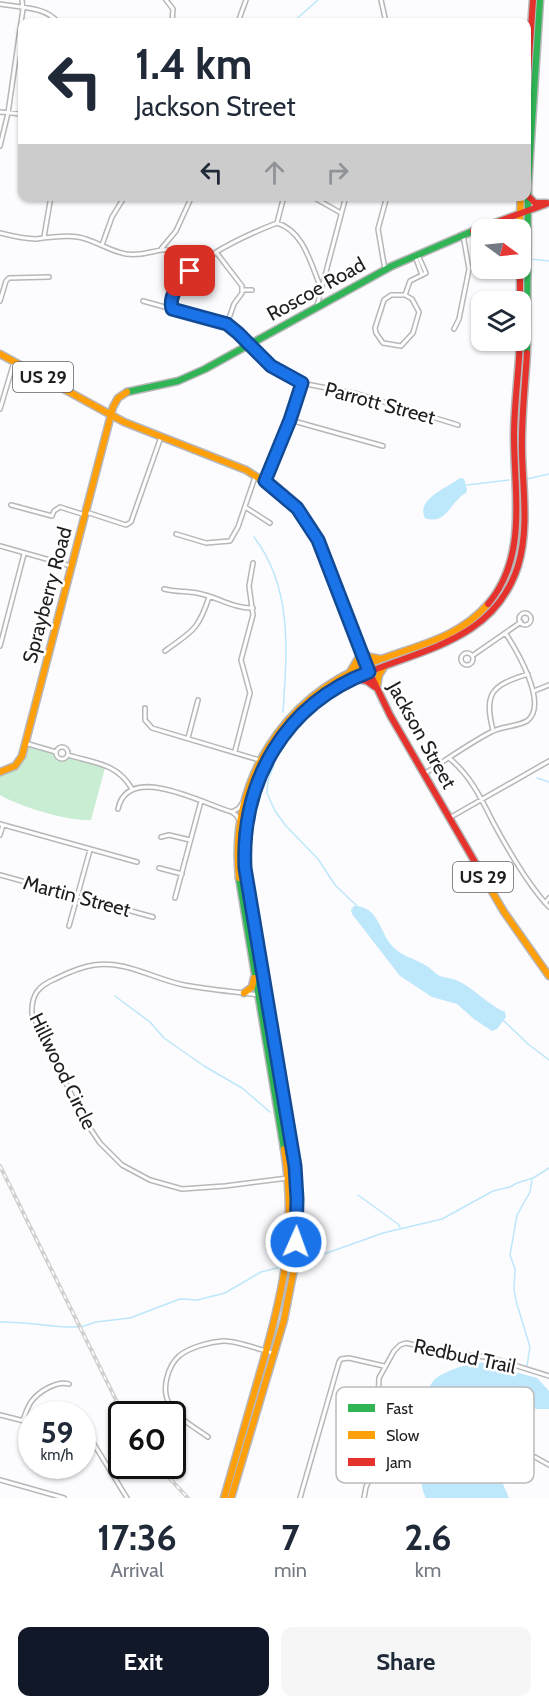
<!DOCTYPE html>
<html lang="en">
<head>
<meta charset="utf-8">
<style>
	body { margin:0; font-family:Cabin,sans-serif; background:#f6f6f7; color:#1f2937; height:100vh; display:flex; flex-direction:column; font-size:22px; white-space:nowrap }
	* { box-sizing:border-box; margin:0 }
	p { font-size:20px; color:#747a83 }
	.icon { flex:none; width:33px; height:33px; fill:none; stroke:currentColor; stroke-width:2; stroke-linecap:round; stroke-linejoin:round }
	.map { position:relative; height:1498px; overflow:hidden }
	.details { display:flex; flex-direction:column; background:#fff; flex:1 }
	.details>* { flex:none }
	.hud { position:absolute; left:18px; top:18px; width:513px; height:183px; border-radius:12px; box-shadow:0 2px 4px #0004; background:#fff; color:#1f2937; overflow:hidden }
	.needle { width:39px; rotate:105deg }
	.tools { position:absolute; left:471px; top:219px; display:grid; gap:12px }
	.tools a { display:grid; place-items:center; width:60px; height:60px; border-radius:12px; background:#fff; box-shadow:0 2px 4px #0004; font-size:30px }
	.speed { position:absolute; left:18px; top:1401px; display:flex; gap:12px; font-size:30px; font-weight:700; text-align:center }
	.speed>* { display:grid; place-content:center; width:78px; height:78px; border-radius:50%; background:#fff; box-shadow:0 2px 4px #0004; line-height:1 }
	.speed small { font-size:15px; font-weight:400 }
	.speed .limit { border:3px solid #111; border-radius:9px; background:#fff; color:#111 }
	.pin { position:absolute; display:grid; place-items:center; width:51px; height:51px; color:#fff; margin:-26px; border-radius:12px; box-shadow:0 3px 9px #0006 }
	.me { position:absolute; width:66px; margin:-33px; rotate:2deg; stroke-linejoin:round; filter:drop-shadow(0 0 4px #0008) }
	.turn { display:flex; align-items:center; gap:21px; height:126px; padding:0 18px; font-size:27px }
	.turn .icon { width:78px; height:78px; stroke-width:2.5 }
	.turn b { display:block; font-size:42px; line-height:51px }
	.lanes { display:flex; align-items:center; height:57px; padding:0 18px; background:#0003; justify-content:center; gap:30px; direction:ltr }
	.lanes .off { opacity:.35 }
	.eta { display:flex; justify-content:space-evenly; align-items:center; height:102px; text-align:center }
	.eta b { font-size:36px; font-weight:700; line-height:42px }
	.button { display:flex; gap:12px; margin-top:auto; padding:12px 18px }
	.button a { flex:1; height:69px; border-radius:12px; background:#111827; color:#fff; font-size:24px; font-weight:700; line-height:69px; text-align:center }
	.button a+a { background:#f6f6f7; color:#1f2937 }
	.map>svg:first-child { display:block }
	.green { fill:#c8edd3 }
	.water { fill:#bde7fa }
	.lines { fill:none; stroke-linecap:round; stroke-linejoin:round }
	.stream { stroke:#bde7fa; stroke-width:1.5 }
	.street-casing { stroke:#b7b6b8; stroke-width:6 }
	.fast-casing { stroke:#b7b6b8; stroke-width:9 }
	.slow-casing { stroke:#b7b6b8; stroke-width:9 }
	.jam-casing { stroke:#b7b6b8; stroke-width:9 }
	.street { stroke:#fffeff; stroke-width:3 }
	.fast { stroke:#30b455; stroke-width:6 }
	.slow { stroke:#ff9f0a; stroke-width:6 }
	.jam { stroke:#e5322d; stroke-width:6 }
	.rail-casing { stroke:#d0d0d0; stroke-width:4 }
	.rail { stroke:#fff; stroke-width:1.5; stroke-dasharray:4.5; stroke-linecap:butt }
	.route-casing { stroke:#114b97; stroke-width:15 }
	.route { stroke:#1a73e8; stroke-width:10 }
	.labels { text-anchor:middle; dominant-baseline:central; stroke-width:5; stroke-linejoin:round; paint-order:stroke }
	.shield { fill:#fff; stroke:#626162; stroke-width:1.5 }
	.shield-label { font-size:18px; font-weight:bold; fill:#1e1d1f }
	.street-label { font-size:20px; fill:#1e1d1f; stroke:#fff }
	.key { fill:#fff; stroke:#bcbbbc; stroke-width:1.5 }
	.key-label { font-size:16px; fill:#1e1d1f }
</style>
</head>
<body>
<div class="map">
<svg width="549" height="1498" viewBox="0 0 549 1498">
	<rect width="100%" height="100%" fill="#fcfbfe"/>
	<path class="green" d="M27 747H30L53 753 58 761 63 762 70 758 105 768 91 820C66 821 21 807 0 795V775L20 766Z"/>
	<path class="water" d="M460 478 464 479 467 489 466 493C450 501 447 526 425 518 415 499 449 487 460 478Z
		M354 906C379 906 379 932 393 947 403 957 414 958 425 965 431 968 434 973 440 976 446 978 453 978 458 981 475 989 488 1005 505 1012L506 1017 497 1029 492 1031 474 1019 457 1004 432 997 400 976 352 914 351 910Z
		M479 1362 537 1378 549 1391V1409H536L520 1401 515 1407 511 1425C493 1438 480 1431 485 1463L498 1473 509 1498H426C423 1493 422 1486 421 1480 420 1467 424 1456 424 1443 425 1428 423 1389 435 1379 443 1372 469 1363 479 1362Z"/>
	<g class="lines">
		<path class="stream" d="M293 22 318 0
			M530 259 549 261
			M527 479 549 474
			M467 485 509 480
			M254 537C293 588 287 652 283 712
			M274 765 268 780 267 793 275 811 286 826 318 859 335 885 357 906
			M537 778 549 782
			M115 996 150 1022 164 1038 204 1066 242 1088 270 1112
			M503 1020 528 1044 549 1060
			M358 1195 398 1224 400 1227
			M299 1263 383 1233 442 1219 493 1191 510 1187 517 1183 533 1178 549 1168
			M0 1322C26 1321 52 1328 78 1327
			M81 1327 96 1322 130 1318 180 1299 197 1300 225 1293 261 1272 281 1267
			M527 1366 530 1347 516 1301 514 1289 515 1269 510 1255 517 1215 530 1192 532 1180"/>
		<defs>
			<path id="street" d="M166 0 173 9 172 22
				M381 0 386 22
				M0 4C21 8 44 6 58 22
				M238 22 246 0
				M0 112 22 114
				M0 146 8 113 23 9 22 0
				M311 196 341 213
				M277 223 284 196
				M0 233C12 236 24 239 36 239 50 237 64 235 78 237 95 240 109 251 126 254 159 258 161 236 195 265
				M44 237 51 196
				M102 245 112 217 125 196
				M161 249 176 231 192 196
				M216 252 242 286V293L234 304 227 324
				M415 256 422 275
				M385 270 378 229 387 196
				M321 288C311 265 304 231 277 223 251 233 159 272 172 309L227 324 239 333 271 366 301 383 358 394 458 425
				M243 290H252
				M405 295H391L384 300 375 328 376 333 383 343 401 346 413 333 419 312 412 299 405 295 410 281 426 273 418 255
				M0 301 6 281 9 278 49 277
				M143 301 172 309
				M317 306 346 196
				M454 329 459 319 469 269 463 235
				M0 409 14 362
				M290 420 383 446
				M265 481 290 420 301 383
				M11 505 52 516 54 511 60 507 85 515
				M245 507 270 523
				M86 512 126 525 131 522 161 437
				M176 534 206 543 230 541 238 527 255 477
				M0 546 71 566
				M164 589C175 592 186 591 197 593 216 596 234 609 253 608
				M519 619a6 6 0 1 1 12 0a6 6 0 1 1-12 0Z
				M0 646 24 554
				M165 651C192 631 198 631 209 597
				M461 659a6 6 0 1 1 12 0a6 6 0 1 1-12 0Z
				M472 656 521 622
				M534 691 549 685
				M145 708V720L152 728 266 762
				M493 730C483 692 493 685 528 674
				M188 738 198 700
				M25 743 56 752
				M56 753a6 6 0 1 1 12 0a6 6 0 1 1-12 0Z
				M235 751 250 693 241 660 253 615 249 586 253 563
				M68 755C94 763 117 763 132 789
				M449 758C470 775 481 798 493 822 507 848 529 886 549 907
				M424 774C446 760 468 744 491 732 502 726 516 727 527 721 549 705 517 651 506 634
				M118 809C128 761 205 805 232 812
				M451 817 549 761
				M239 820 236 815 232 812 239 808 243 802
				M0 824 137 862
				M0 835 3 825
				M161 837 169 835 190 840
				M159 868 182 874
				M0 875 153 917
				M175 898 201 801
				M545 903 549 898
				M69 926 90 850
				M266 996C239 992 211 990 184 985 154 979 125 960 94 965 81 967 67 973 55 979 38 986 31 995 32 1014L83 1118 100 1143 122 1165 150 1180 182 1189 225 1186 296 1177
				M0 1415 32 1423
				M23 1420C25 1415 27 1408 31 1402 38 1392 57 1380 69 1384
				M82 1436 92 1441 127 1498
				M208 1437C194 1427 177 1418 169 1403 161 1389 168 1366 179 1356 190 1347 210 1342 223 1341 236 1340 260 1350 273 1353
				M535 1457 549 1465
				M0 1480 64 1498
				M300 1498 339 1362 341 1359 349 1358 384 1366
				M364 1498 366 1487 379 1459 384 1439 378 1406 379 1378 394 1351 400 1345 406 1343 441 1351 492 1358 549 1376"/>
			<path id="fast" d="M527 353 528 186 540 0
				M127 392 178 381 205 369 392 266 473 231
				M278 745C252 781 246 825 245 868L295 1171
				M239 878 284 1149"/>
			<path id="slow" d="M505 220 511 221 519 229
				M519 230 521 196
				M0 354 124 422 246 470 277 490 297 509
				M350 672 362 652 370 657 381 659
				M377 686 379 675 384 667
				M0 772 15 766 22 756 113 407 118 398 127 392
				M239 878C229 782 282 698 371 663 413 646 457 640 488 604
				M487 883 504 912 549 976
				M244 993 252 987 254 978
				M224 1498C235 1460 246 1422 257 1383 281 1302 298 1235 284 1149
				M231 1498 284 1320 294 1269 297 1228 295 1171"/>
			<path id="jam" d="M526 101 533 0
				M528 196 535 203H547
				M473 231 546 204
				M520 268V302
				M297 509 318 540 367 667 390 715 487 883
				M488 604C528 557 514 493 514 436 514 404 519 372 520 340
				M357 679 367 681 375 687
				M278 745C300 713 328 689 364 674 425 648 494 640 518 566 529 530 523 491 522 453 521 420 525 387 527 353"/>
		</defs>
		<use href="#street" class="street-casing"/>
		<use href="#fast" class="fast-casing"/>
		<use href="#slow" class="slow-casing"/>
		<use href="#jam" class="jam-casing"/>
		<use href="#street" class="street"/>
		<use href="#fast" class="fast"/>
		<use href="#slow" class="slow"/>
		<use href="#jam" class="jam"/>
		<defs>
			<path id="rail" d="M0 1166 123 1414
				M158 1466 188 1498"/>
		</defs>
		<use href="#rail" class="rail-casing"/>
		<use href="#rail" class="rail"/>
	</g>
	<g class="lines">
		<defs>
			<path id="route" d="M190 271C181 281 168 295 172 309L227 324 238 333 271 366 302 383 290 420 265 481 297 508 318 540 369 672C285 704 241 781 245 868L295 1166 297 1199 296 1242"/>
		</defs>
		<use href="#route" class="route-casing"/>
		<use href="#route" class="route"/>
	</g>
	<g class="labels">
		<g class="shield">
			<rect x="13" y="362" width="60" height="30" rx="4.5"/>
			<rect x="453" y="862" width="60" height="30" rx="4.5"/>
		</g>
		<g class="shield-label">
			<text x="43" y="377">US 29</text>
			<text x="483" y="877">US 29</text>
		</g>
		<g class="street-label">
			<text transform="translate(316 289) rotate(-29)">Roscoe Road</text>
			<text transform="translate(380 403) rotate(15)">Parrott Street</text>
			<text transform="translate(47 595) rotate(-75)">Sprayberry Road</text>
			<text transform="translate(422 735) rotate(61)">Jackson Street</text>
			<text transform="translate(77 896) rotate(15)">Martin Street</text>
			<text transform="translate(63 1071) rotate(64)">Hillwood Circle</text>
			<text transform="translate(465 1356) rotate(12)">Redbud Trail</text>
		</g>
	</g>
	<rect x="336" y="1387" width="198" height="96" rx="9" class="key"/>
	<rect x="348" y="1404" width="27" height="8" fill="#30b455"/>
	<rect x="348" y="1431" width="27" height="8" fill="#ff9f0a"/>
	<rect x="348" y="1458" width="27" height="8" fill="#e5322d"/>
	<g class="key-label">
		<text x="386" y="1414">Fast</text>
		<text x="386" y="1441">Slow</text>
		<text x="386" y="1468">Jam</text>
	</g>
</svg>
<div class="tools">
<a><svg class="needle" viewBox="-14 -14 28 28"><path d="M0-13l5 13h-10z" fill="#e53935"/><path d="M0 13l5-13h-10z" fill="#747a83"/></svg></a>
<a><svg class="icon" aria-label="layers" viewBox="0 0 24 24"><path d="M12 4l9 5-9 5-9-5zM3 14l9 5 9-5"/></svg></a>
</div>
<div class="speed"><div>59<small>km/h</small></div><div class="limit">60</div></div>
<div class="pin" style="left:190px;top:271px;background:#d93025"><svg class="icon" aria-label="arrive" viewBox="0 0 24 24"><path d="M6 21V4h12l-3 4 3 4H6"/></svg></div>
<svg class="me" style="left:296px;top:1242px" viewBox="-20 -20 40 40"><circle r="17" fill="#1a73e8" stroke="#fff" stroke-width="3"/><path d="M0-11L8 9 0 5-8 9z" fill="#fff"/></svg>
<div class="hud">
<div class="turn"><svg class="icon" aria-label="left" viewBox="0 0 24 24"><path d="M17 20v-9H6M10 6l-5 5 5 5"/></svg><div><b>1.4 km</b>Jackson Street</div></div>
<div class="lanes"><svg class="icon" aria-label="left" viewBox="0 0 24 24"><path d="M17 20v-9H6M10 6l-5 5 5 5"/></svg><svg class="icon off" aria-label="ahead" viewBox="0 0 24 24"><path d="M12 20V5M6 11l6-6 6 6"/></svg><svg class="icon off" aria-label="right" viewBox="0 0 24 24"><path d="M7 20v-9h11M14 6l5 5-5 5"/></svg></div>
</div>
</div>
<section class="details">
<div class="eta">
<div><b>17:36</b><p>Arrival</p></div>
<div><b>7</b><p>min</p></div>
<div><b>2.6</b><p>km</p></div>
</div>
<div class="button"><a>Exit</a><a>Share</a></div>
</section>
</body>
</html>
